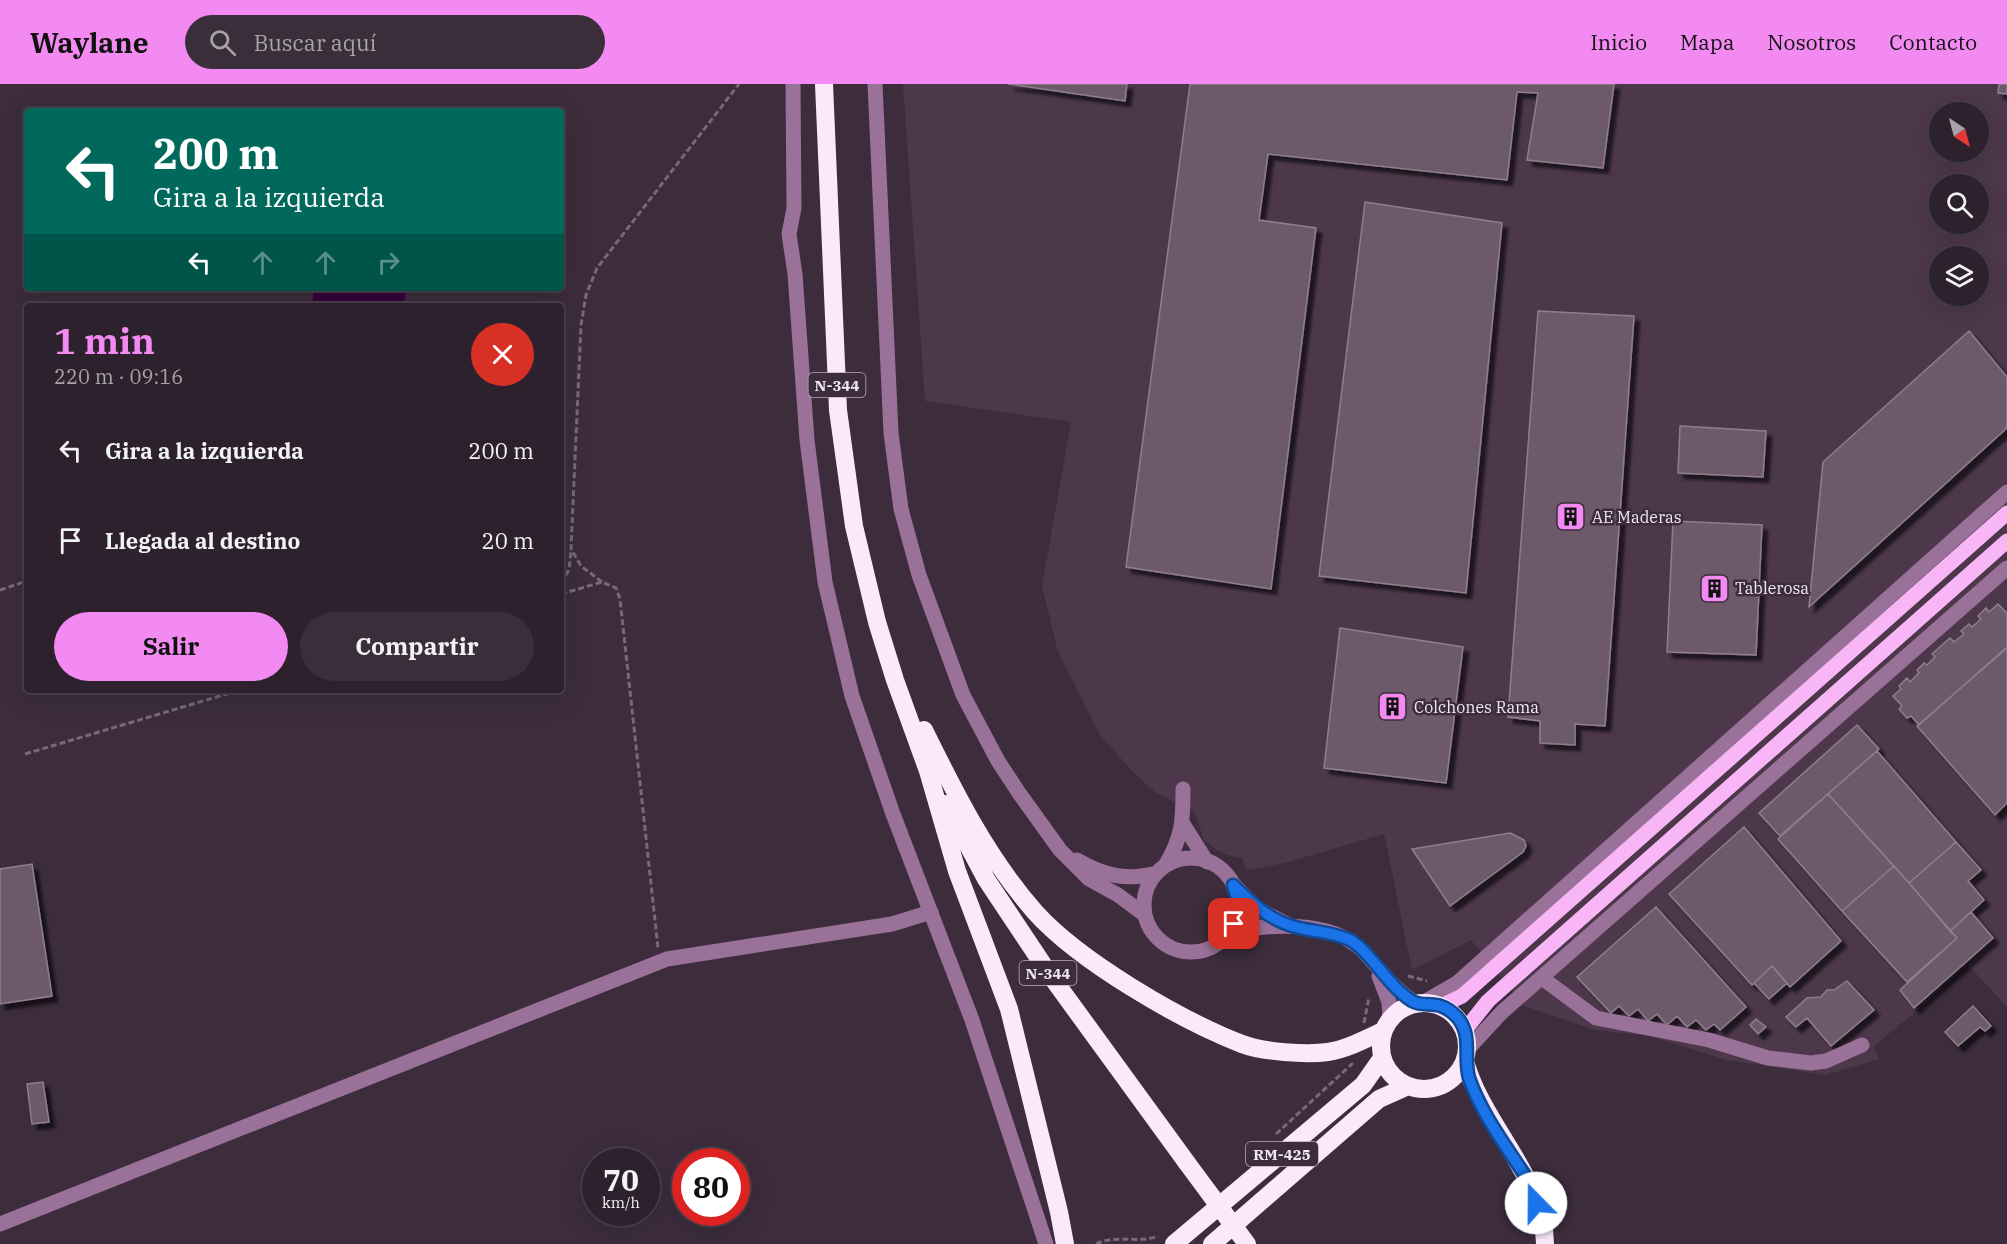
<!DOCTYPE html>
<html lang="es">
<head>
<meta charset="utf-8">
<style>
	body { margin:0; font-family:"IBM Plex Serif",serif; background:#392e39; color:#f1f3f6; height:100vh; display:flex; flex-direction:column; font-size:22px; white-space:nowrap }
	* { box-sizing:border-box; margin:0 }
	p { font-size:20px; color:#a7a3aa }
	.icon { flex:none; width:33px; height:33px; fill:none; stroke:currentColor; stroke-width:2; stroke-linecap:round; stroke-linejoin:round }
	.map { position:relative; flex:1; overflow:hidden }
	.sheet { position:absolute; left:24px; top:219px; width:540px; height:390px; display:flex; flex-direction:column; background:#2d212d; border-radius:6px; box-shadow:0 6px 24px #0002,0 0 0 2px #483e49 }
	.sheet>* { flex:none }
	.guide { position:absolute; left:24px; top:24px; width:540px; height:183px; border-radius:6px; box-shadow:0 6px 24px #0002,0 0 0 2px #483e49; background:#00695c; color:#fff; overflow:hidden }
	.needle { width:39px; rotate:144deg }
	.controls { position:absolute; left:1929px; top:18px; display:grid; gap:12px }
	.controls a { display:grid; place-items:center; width:60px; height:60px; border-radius:50%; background:#2d212d; box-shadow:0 6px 24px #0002,0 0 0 2px #483e49; font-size:30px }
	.speed { position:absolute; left:582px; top:1064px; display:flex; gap:12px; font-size:30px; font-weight:700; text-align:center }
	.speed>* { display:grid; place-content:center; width:78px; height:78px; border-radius:50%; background:#2d212d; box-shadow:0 6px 24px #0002,0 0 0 2px #483e49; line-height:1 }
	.speed small { font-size:15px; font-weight:400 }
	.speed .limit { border:9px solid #d22; background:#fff; color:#111 }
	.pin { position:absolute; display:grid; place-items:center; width:51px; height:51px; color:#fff; margin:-26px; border-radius:12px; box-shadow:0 3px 9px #0006 }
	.me { position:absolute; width:66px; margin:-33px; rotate:338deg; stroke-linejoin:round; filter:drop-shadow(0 0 4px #0008) }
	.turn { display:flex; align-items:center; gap:21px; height:126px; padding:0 30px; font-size:27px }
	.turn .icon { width:78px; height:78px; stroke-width:2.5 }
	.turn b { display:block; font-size:42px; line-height:51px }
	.lanes { display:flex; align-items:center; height:57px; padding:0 30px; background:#0003; justify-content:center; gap:30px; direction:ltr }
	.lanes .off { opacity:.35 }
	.round { display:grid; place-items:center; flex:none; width:63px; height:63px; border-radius:32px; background:#392e39 }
	.headline { display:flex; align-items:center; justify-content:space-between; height:102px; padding:0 30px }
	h1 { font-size:36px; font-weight:800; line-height:45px; color:#f38af1 }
	.button { display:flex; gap:12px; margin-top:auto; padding:12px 30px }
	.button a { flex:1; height:69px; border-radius:36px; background:#f38af1; color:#111; font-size:24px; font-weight:800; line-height:69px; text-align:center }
	.button a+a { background:#392e39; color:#f1f3f6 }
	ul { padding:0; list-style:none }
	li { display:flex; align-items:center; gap:18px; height:90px; padding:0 30px }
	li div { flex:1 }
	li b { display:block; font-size:22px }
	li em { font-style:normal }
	header { display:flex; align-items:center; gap:36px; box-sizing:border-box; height:84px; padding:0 30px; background:#f38af1; color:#111 }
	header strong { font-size:28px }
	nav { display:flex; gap:33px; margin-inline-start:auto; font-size:21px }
	.search { width:420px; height:54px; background:#392e39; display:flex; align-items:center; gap:15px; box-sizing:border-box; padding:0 21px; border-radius:33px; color:#a7a3aa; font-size:22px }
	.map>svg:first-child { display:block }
	.built { fill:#4c374b; fill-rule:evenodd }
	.water { fill:#380339 }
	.building { fill:#6c5a6b; stroke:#907d8e; stroke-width:1.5; filter:url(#shadow) }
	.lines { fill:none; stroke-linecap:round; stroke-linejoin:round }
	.path { stroke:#776977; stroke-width:3; stroke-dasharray:6 3; stroke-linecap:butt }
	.minor { stroke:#9a7198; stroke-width:15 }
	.major { stroke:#f8b6f6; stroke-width:15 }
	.highway { stroke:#fce8fb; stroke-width:18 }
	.highway-bridge { stroke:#fce8fb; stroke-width:18 }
	.route-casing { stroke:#114b97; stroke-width:15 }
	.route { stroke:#1a73e8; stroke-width:10 }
	.labels { text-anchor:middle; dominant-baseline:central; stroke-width:5; stroke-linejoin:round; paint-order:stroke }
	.shield { fill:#3c2c3c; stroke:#bbafba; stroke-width:1.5 }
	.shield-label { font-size:15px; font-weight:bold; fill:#f1e7f0 }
	.poi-label { font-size:16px; fill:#f1e7f0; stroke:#3c2c3c; text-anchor:start }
</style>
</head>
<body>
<header>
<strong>Waylane</strong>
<div class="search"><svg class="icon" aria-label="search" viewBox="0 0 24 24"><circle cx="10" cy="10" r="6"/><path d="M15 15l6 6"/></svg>Buscar aquí</div>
<nav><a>Inicio</a><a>Mapa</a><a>Nosotros</a><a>Contacto</a></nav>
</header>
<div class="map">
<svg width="2007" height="1160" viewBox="0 0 2007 1160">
	<defs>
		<filter id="shadow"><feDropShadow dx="5.5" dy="5.5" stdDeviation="1.5" flood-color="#0009"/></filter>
	</defs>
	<rect width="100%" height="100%" fill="#3c2c3c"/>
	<path class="built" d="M903 0H2007V923L1967 880 1926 919 1874 962 1879 975 1825 991 1727 976 1649 952 1595 946 1524 922 1471 856 1412 886 1384 750 1285 779 1247 786 1242 774 1227 771 1214 764 1204 756 1195 729 1155 708 1134 689 1100 651 1058 568 1042 502 1071 338 925 317ZM1940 28H1978V68H1940ZM1940 100H1978V140H1940ZM1940 172H1978V212H1940Z"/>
	<path class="water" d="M314 204H406L404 222H312Z"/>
	<path class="building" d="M1008 0H1127L1125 17Z
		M1190 0H1614L1603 84 1527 76 1538 9 1517 8 1507 96 1268 70 1259 136 1316 144 1271 505 1126 483Z
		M1999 0H2007V10L1998 9Z
		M1365 118 1502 139 1466 509 1319 492Z
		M1538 227 1634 232 1605 642 1575 640V661L1540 659V637L1508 633Z
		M1969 247 2007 293V344L1809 523 1823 378Z
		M1680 342 1766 347 1763 393 1678 389Z
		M1673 437 1762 441 1756 571 1667 568Z
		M1998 520 2007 529V563L1919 641 1911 632 1907 634 1899 625 1902 622 1893 612 1901 605 1899 602 1907 594 1910 598 1919 589 1917 586 1924 579 1927 581 1935 573 1932 570 1950 554 1954 558 1964 550 1961 547 1969 540 1972 543 1981 535 1978 532 1986 524 1989 528Z
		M1340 544 1463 563 1446 699 1324 684Z
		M2007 564V719L1995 731 1917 642Z
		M1857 641 1879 665 1780 752 1759 729Z
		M1877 667 1956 758 1909 799 1828 710Z
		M1828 710 1894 782 1842 827 1778 755Z
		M1744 743 1841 857 1790 903 1772 882 1752 901 1669 810Z
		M1510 749 1524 756 1526 762 1523 768 1450 822 1412 765Z
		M1956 758 1981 786 1968 797 1984 816 1950 847 1909 799Z
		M32 780 52 912 0 920V785Z
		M1894 782 1957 854 1907 898 1842 827Z
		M1656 823 1746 923 1720 946 1714 940 1706 946 1696 936 1687 943 1677 932 1667 941 1657 930 1648 937 1638 925 1629 932 1619 922 1611 929 1577 893Z
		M1971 828 1993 854 1914 924 1900 906 1957 854 1950 847Z
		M1772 882 1787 899 1769 915 1754 899Z
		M1847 897 1874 926 1831 962 1807 934 1796 943 1786 933 1807 914 1821 913 1827 906H1834Z
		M1973 922 1991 942 1985 947 1980 943 1958 962 1945 948Z
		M1756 935 1766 943 1758 950 1750 941Z
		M43 998 49 1038 32 1040 27 1000Z"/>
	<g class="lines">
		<path class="path" d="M602 498 581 482 571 465 581 241 586 211 597 184 739 0
			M561 499 569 486 571 467
			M0 506 27 497
			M561 510 602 498 616 504 620 515 658 864
			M25 670 240 606
			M1408 892 1427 897
			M1364 939 1369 913
			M1276 1050 1353 979
			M1096 1160C1116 1150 1139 1160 1158 1152"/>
		<path class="minor" d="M793 0 794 124 789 150 795 190 807 356 825 498 852 612 893 730 972 936 1046 1160
			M875 0 891 349 901 425 919 491 963 611 998 677 1019 709 1060 766 1089 795 1118 811 1145 831
			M1183 740 1207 778
			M1144 821a47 47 0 1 1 94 0a47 47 0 1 1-94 0Z
			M1077 776C1105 792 1126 797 1157 789
			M1165 782C1182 754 1183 738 1183 705
			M1234 801 1259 826 1287 840
			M1226 851C1265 839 1331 835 1363 867 1381 886 1392 903 1415 919
			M1379 892 1389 918 1390 935
			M1542 894 1596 934 1709 956 1768 974 1811 979 1826 977 1862 961
			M1424 918 1457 899 2007 408
			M1467 966 1502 928 2007 484
			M0 1140 667 875 892 840 931 828"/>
		<path class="major" d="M1441 922 1462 912 2007 429
			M1465 946 1488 917 1507 900 2007 457"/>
		<path class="highway" d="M824 0 838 326 854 442 877 538 895 596 928 687 957 787 1009 925 1059 1128 1065 1160
			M924 646C956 711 987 773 1035 828 1079 877 1180 936 1242 960 1263 968 1306 971 1328 968 1347 965 1366 955 1383 947
			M946 720 986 795 1048 888 1187 1079
			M1381 962a43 43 0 1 1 86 0a43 43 0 1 1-86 0Z
			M1465 977C1482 1040 1545 1094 1545 1160
			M1174 1160 1363 1001 1382 974
			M1212 1160 1379 1015 1408 1002"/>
		<path class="highway-bridge" d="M1187 1079 1247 1160"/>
	</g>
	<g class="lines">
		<defs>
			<path id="route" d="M1234 840 1237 814 1233 801C1250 817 1268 835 1292 842 1311 848 1331 847 1350 856 1370 867 1387 901 1412 917 1425 925 1438 913 1457 933 1473 951 1463 973 1469 994 1482 1032 1510 1067 1531 1101L1536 1119"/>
		</defs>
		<use href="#route" class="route-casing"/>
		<use href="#route" class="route"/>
	</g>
	<defs>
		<symbol id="building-square" viewBox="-11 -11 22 22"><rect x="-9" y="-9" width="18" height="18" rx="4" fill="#f38af1" stroke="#3c2c3c"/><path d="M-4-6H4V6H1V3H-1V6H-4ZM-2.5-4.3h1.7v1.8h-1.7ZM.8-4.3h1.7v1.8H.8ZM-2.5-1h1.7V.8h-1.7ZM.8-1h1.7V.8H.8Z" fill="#111"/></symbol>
	</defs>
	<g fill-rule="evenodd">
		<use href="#building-square" x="1554" y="416" width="33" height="33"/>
		<use href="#building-square" x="1698" y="488" width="33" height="33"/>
		<use href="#building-square" x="1376" y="606" width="33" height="33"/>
	</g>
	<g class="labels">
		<g class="shield">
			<rect x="808.5" y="289" width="57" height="24" rx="4.5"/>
			<rect x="1019.5" y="877" width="57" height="24" rx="4.5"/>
			<rect x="1246" y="1058" width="72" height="24" rx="4.5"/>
		</g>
		<g class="shield-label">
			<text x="837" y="301">N-344</text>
			<text x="1048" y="889">N-344</text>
			<text x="1282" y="1070">RM-425</text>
		</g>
		<g class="poi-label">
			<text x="1592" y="433">AE Maderas</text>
			<text x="1735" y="504">Tablerosa</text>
			<text x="1414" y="623">Colchones Rama</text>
		</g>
	</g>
</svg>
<div class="controls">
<a><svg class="needle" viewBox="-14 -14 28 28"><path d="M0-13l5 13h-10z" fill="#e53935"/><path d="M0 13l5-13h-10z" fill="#a7a3aa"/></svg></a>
<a><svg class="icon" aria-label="search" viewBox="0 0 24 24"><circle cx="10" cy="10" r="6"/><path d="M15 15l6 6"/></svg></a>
<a><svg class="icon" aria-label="layers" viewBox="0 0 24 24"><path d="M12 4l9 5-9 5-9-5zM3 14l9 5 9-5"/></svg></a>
</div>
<div class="speed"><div>70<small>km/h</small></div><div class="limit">80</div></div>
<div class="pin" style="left:1234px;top:840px;background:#d93025"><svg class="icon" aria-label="arrive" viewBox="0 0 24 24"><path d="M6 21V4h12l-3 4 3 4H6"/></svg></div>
<svg class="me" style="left:1536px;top:1119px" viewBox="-20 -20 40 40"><circle r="19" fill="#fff"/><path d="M0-13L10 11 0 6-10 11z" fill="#1a73e8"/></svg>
<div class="guide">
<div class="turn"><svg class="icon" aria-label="left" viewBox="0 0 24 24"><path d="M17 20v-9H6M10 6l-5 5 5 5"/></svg><div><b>200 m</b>Gira a la izquierda</div></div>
<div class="lanes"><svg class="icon" aria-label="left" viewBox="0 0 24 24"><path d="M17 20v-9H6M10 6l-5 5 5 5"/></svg><svg class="icon off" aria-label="ahead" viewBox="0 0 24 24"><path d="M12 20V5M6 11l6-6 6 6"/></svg><svg class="icon off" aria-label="ahead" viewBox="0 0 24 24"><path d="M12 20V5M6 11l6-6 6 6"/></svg><svg class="icon off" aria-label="right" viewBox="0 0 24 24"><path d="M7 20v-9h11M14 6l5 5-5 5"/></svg></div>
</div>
<section class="sheet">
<div class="headline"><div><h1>1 min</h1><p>220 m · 09:16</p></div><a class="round" style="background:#d93025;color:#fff"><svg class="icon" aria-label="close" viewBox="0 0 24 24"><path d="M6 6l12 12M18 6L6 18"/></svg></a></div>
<ul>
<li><svg class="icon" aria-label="left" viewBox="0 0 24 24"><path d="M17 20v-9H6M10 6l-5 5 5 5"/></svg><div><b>Gira a la izquierda</b></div><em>200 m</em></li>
<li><svg class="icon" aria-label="arrive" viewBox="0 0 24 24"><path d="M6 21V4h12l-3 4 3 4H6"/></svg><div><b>Llegada al destino</b></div><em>20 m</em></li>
</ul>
<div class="button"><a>Salir</a><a>Compartir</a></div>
</section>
</div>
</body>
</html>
